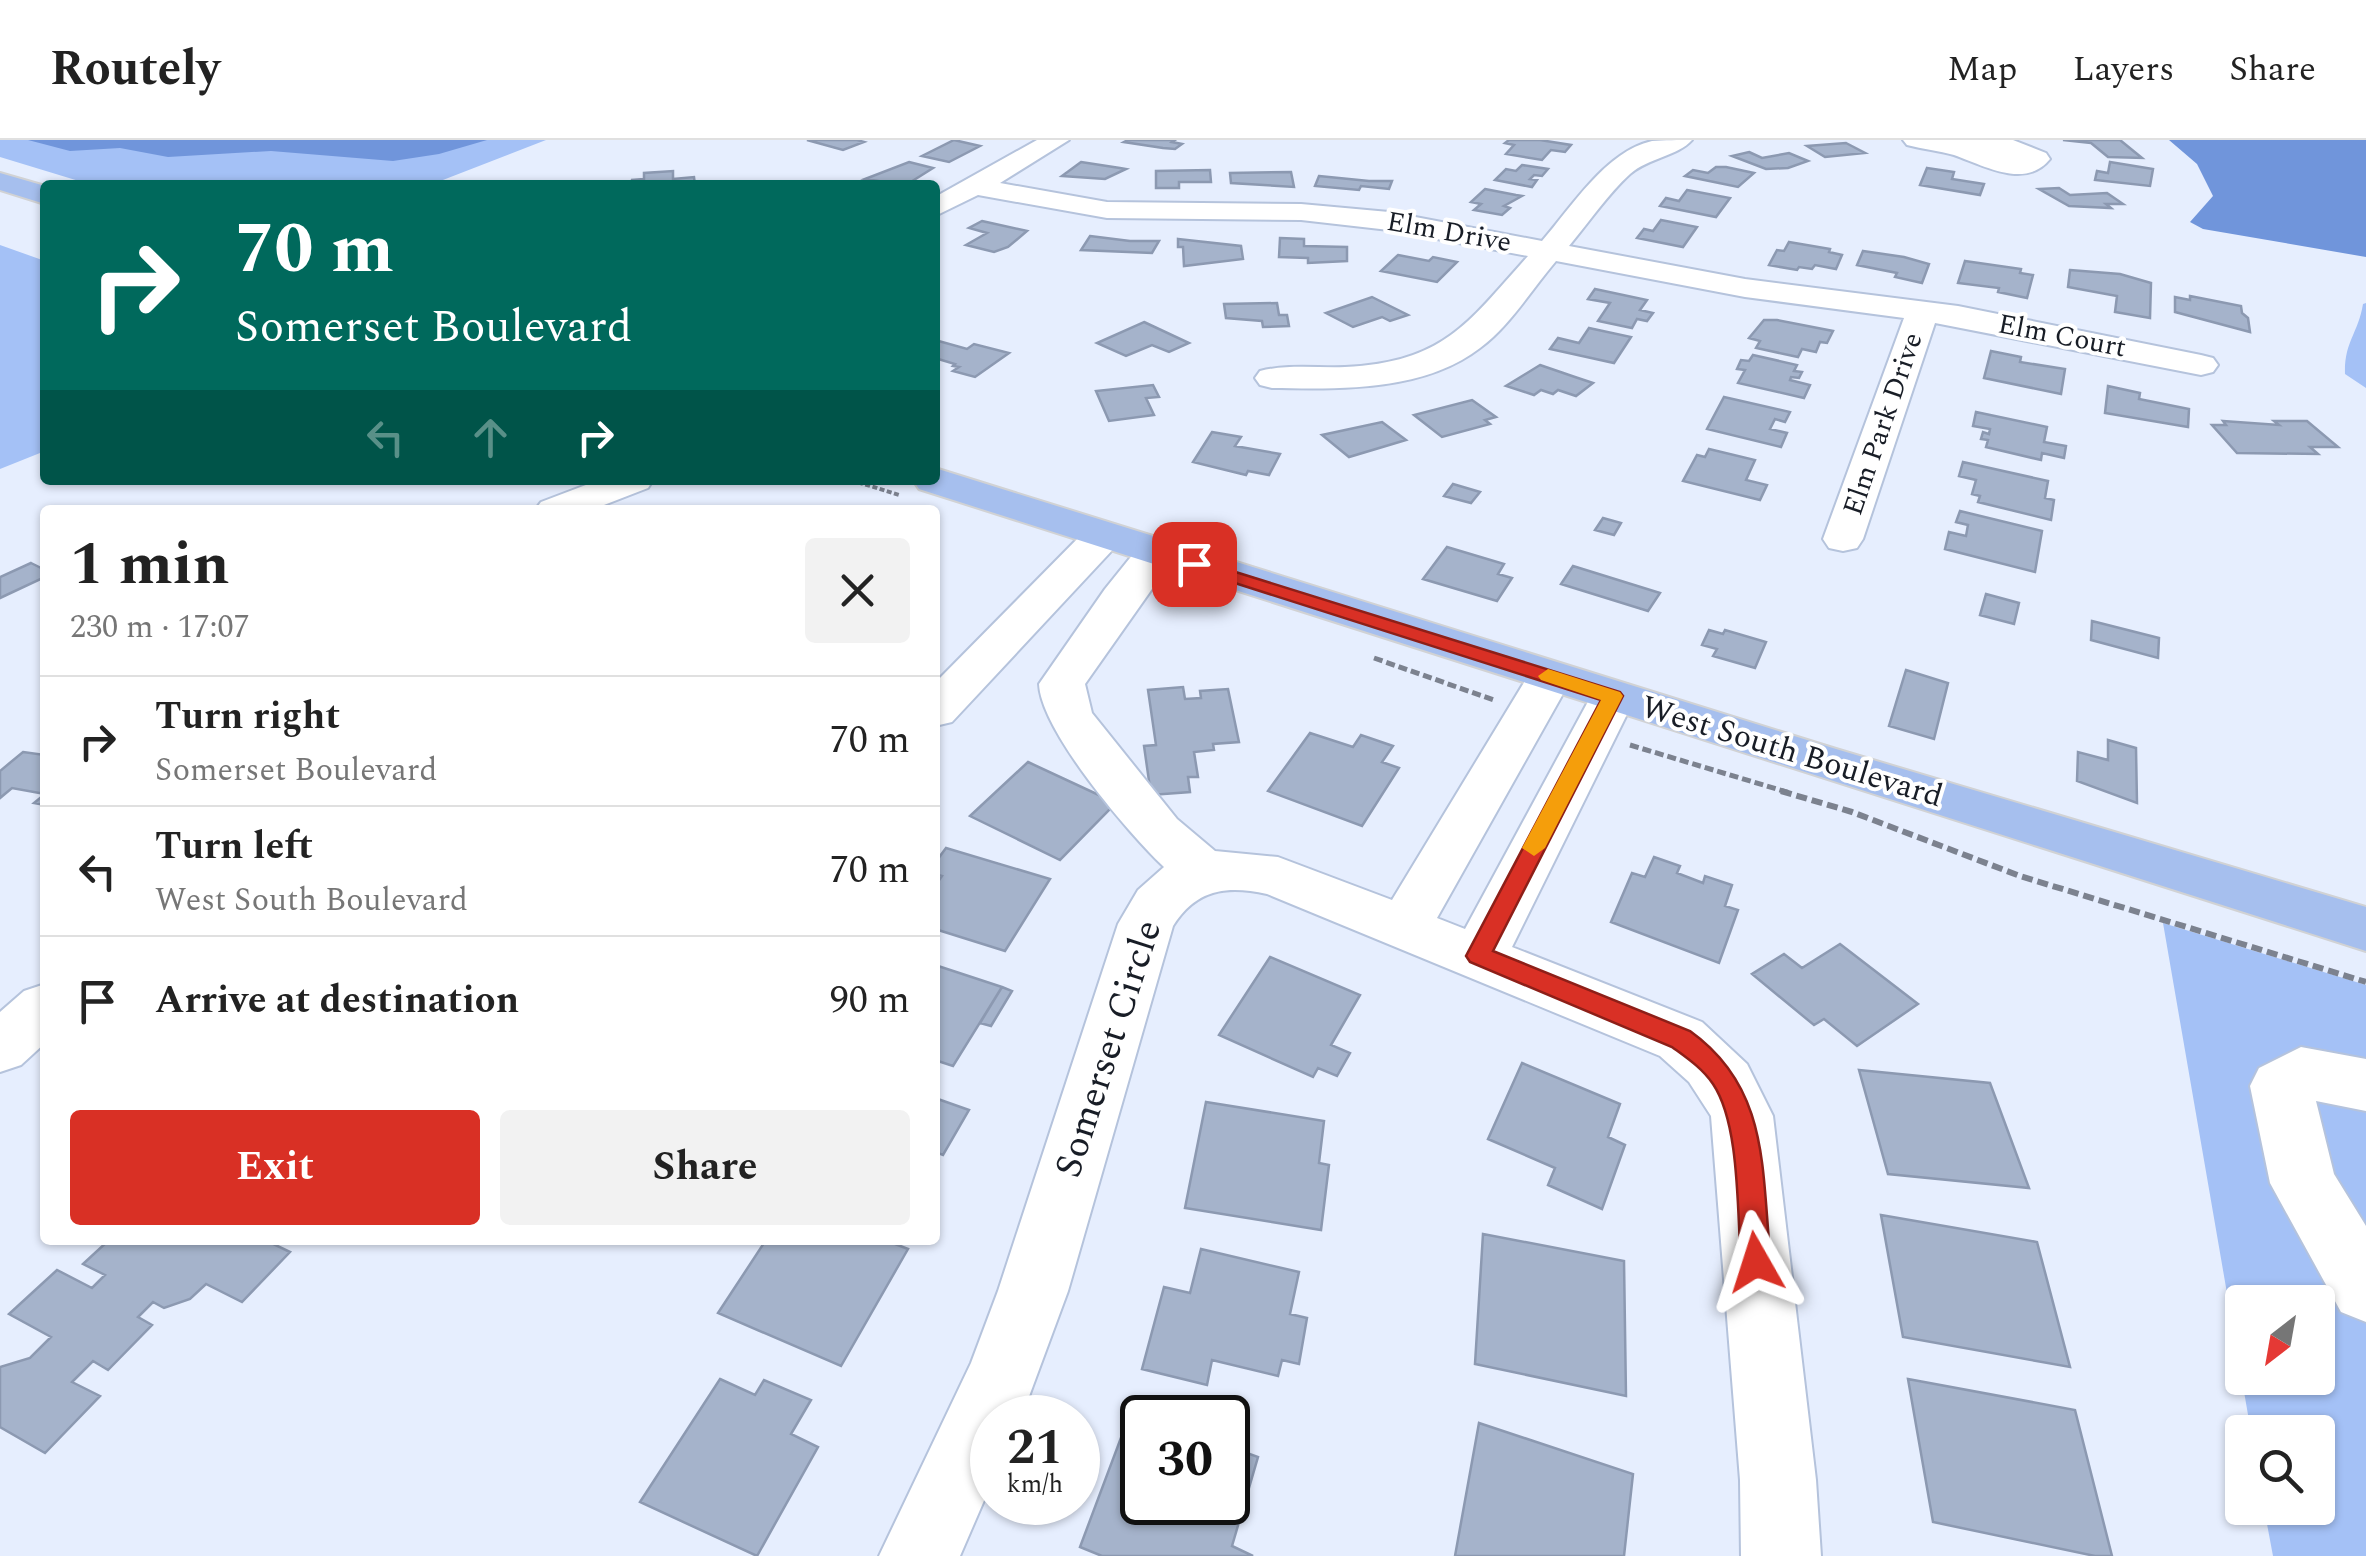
<!DOCTYPE html>
<html lang="en">
<head>
<meta charset="utf-8">
<style>
	body { margin:0; font-family:Spectral,serif; background:#f2f2f2; color:#222; height:100vh; display:flex; flex-direction:column; font-size:38px; white-space:nowrap }
	* { box-sizing:border-box; margin:0 }
	p { font-size:32px; color:#767676 }
	.icon { flex:none; width:55px; height:55px; fill:none; stroke:currentColor; stroke-width:2; stroke-linecap:round; stroke-linejoin:round }
	.map { position:relative; flex:1; overflow:hidden }
	.sheet { position:absolute; left:40px; top:365px; width:900px; height:740px; display:flex; flex-direction:column; background:#fff; border-radius:10px; box-shadow:0 2px 8px #0004 }
	.sheet>* { flex:none }
	.guide { position:absolute; left:40px; top:40px; width:900px; height:305px; border-radius:10px; box-shadow:0 2px 8px #0004; background:#00695c; color:#fff; overflow:hidden }
	.needle { width:65px; rotate:211deg }
	.fabs { position:absolute; left:2225px; top:1145px; display:grid; gap:20px }
	.fabs a { display:grid; place-items:center; width:110px; height:110px; border-radius:10px; background:#fff; box-shadow:0 2px 8px #0004; font-size:50px }
	.speed { position:absolute; left:970px; top:1255px; display:flex; gap:20px; font-size:50px; font-weight:700; text-align:center }
	.speed>* { display:grid; place-content:center; width:130px; height:130px; border-radius:50%; background:#fff; box-shadow:0 2px 8px #0004; line-height:1 }
	.speed small { font-size:25px; font-weight:400 }
	.speed .limit { border:5px solid #111; border-radius:15px; background:#fff; color:#111 }
	.pin { position:absolute; display:grid; place-items:center; width:85px; height:85px; color:#fff; margin:-42px; border-radius:20px; box-shadow:0 5px 15px #0006 }
	.me { position:absolute; width:110px; margin:-55px; rotate:354deg; stroke-linejoin:round; filter:drop-shadow(0 0 8px #0008) }
	.turn { display:flex; align-items:center; gap:35px; height:210px; padding:0 30px; font-size:45px }
	.turn .icon { width:130px; height:130px; stroke-width:2.5 }
	.turn b { display:block; font-size:70px; line-height:85px }
	.lanes { display:flex; align-items:center; height:95px; padding:0 30px; background:#0003; justify-content:center; gap:50px; direction:ltr }
	.lanes .off { opacity:.35 }
	.round { display:grid; place-items:center; flex:none; width:105px; height:105px; border-radius:10px; background:#f2f2f2 }
	.headline { display:flex; align-items:center; justify-content:space-between; height:170px; padding:0 30px }
	h1 { font-size:60px; font-weight:700; line-height:75px }
	.action { display:flex; gap:20px; margin-top:auto; padding:20px 30px }
	.action a { flex:1; height:115px; border-radius:10px; background:#d93025; color:#fff; font-size:40px; font-weight:700; line-height:115px; text-align:center }
	.action a+a { background:#f2f2f2; color:#222 }
	ul { padding:0; list-style:none }
	li { display:flex; align-items:center; gap:30px; height:130px; padding:0 30px; border-top:2px solid #e0e0e0 }
	li div { flex:1 }
	li b { display:block; font-size:38px }
	li em { font-style:normal }
	header { display:flex; align-items:center; gap:60px; box-sizing:border-box; height:140px; padding:0 50px; background:#fff; border-bottom:2px solid #e0e0e0 }
	header strong { font-size:48px }
	nav { display:flex; gap:55px; margin-inline-start:auto; font-size:35px }
	.map>svg:first-child { display:block }
	.green { fill:#a4c1f6; fill-rule:evenodd }
	.water { fill:#7095db }
	.building { fill:#a5b3cb; stroke:#8c99b1; stroke-width:2.5 }
	.lines { fill:none; stroke-linecap:round; stroke-linejoin:round }
	.minor-casing { stroke:#b5c3dc; stroke-width:4 }
	.major-casing { stroke:#d1d2d4; stroke-width:4 }
	.path-far2 { stroke:#7c828f; stroke-width:4; stroke-dasharray:5 2.5; stroke-linecap:butt }
	.path-far1 { stroke:#7c828f; stroke-width:5; stroke-dasharray:9 4; stroke-linecap:butt }
	.path { stroke:#7c828f; stroke-width:6; stroke-dasharray:11 5; stroke-linecap:butt }
	.minor { fill:#fff; fill-rule:evenodd }
	.major { fill:#a6bfee; fill-rule:evenodd }
	.route { fill:#d93025; stroke:#8d1f18; stroke-width:2.5 }
	.slow { fill:#f59e0b }
	.labels { text-anchor:middle; dominant-baseline:central; stroke-width:8; stroke-linejoin:round; paint-order:stroke }
	.far-street-label { font-size:28px; fill:#181d26; stroke:#fff }
	.street-label { font-size:32px; fill:#181d26; stroke:#fff }
	.near-street-label { font-size:38px; fill:#181d26; stroke:#fff }
</style>
</head>
<body>
<header>
<strong>Routely</strong>
<nav><a>Map</a><a>Layers</a><a>Share</a></nav>
</header>
<div class="map">
<svg width="2366" height="1416" viewBox="0 0 2366 1416">
	<rect width="100%" height="100%" fill="#e6eefe"/>
	<path class="green" d="M0 0H546L430 45H92L0 17Z
		M0 105 45 121V311L0 329Z
		M2366 163V248L2345 234C2344 202 2358 194 2363 164Z
		M2163 783 2366 845V1416H2273L2264 1368H2318V1292H2251ZM2242 1162H2318V1238H2242Z"/>
	<path class="water" d="M28 0H487L439 14 393 21 271 11 168 17 120 8 70 11Z
		M2169 0H2366V117L2203 89 2190 82 2213 56 2197 24Z"/>
	<path class="building" d="M807 0H857L864 2 843 10Z
		M954 0 980 6 949 22 922 16Z
		M1128 0H1175L1172 2 1182 4 1175 9 1163 8 1124 2Z
		M1509 0H1540L1571 5 1565 12 1551 10 1542 20 1506 14 1514 5 1505 3Z
		M2063 0H2120L2142 18 2108 17 2091 3Z
		M1846 3 1865 13 1825 17 1807 6Z
		M1749 12 1762 18 1789 13 1808 21 1788 28 1766 29 1732 16Z
		M909 22 933 28 906 45 865 39Z
		M1081 22 1120 28 1126 29 1105 39 1062 36Z
		M2110 22 2153 29 2150 46 2095 40 2097 31 2108 33Z
		M1522 25 1548 29 1542 36 1534 35 1530 39 1537 40 1532 47 1495 40 1506 29 1516 31Z
		M1716 27H1726L1754 33 1738 47 1685 36 1693 30 1708 33Z
		M1927 28 1954 32 1952 39 1984 44 1980 55 1920 45Z
		M1210 30 1211 42H1179V48H1156V31Z
		M673 31V39L694 37 695 45H631L632 40 644 39V33Z
		M1291 32 1294 47 1231 43 1230 33Z
		M1319 36 1369 41H1392L1389 49 1361 46 1359 50 1315 46Z
		M2059 48 2070 55 2107 53 2123 64H2106L2111 68 2069 66 2039 49Z
		M1485 49 1516 55 1522 56 1504 66 1510 68 1502 75 1474 70 1481 64 1471 62Z
		M1687 50 1730 58 1716 77 1660 66 1666 58 1679 61Z
		M1661 80 1697 87 1683 107 1637 98 1644 89 1653 91Z
		M982 81 1027 91 1008 107 994 112 966 105 987 93 969 88Z
		M1090 96 1130 101H1159L1152 113 1081 110Z
		M1280 98 1304 99V106L1347 107V121L1308 123V118L1279 117Z
		M1178 99 1241 106 1243 119 1184 126 1183 107H1178Z
		M1789 102 1830 109 1829 112 1842 115 1836 129 1815 125 1812 129 1799 127 1797 130 1769 125 1777 110 1784 111Z
		M1863 111 1904 117 1929 124 1922 143 1895 137 1897 133 1857 125Z
		M1398 115 1429 121 1433 117 1457 122 1437 142 1381 131Z
		M1965 121 2021 129 2020 133 2033 135 2027 158 1998 152 1999 148 1958 143Z
		M2070 130 2120 134 2151 143 2150 178 2115 172 2117 156 2068 147Z
		M1595 149 1647 160 1640 170 1653 173 1647 181 1637 179 1632 188 1598 181 1610 163 1588 159Z
		M2190 156 2241 166 2242 173 2248 178 2250 192 2175 172V157L2190 160Z
		M1372 157 1408 175 1390 181 1382 177 1353 187 1326 173Z
		M1277 163 1279 175H1287L1289 186 1263 187 1262 181 1226 178 1224 164Z
		M1764 180H1777L1833 191 1827 203 1820 202 1816 212 1802 209 1798 217 1756 208 1760 201 1749 198Z
		M1144 182 1189 203 1169 212 1152 205 1126 216 1097 203Z
		M1589 188 1631 197 1614 223 1550 209 1558 198 1579 203Z
		M935 200 967 209 974 204 1009 213 975 237 953 231 959 227 953 226 955 224 935 218Z
		M1991 211 2021 217 2020 222 2065 229 2061 254 1984 238Z
		M1753 215 1797 225 1794 231 1802 232 1799 238 1791 237 1790 240 1810 245 1804 258 1738 243 1745 230 1737 229 1741 220 1749 221Z
		M1540 225 1575 237 1593 243 1576 256 1558 250 1553 254 1541 250 1534 255 1506 246Z
		M1153 245 1159 257 1146 258 1154 275 1109 281 1096 251Z
		M2108 246 2140 253 2139 259 2189 269 2188 287 2105 273Z
		M1724 257 1790 272 1785 282 1775 279 1770 289 1787 293 1781 307 1707 289Z
		M1472 260 1496 277 1485 280 1490 284 1442 297 1414 275Z
		M1976 272 2047 287 2044 302 2066 306 2064 318 2042 313 2041 320 1986 307 1988 300 1981 299 1983 292 1989 294 1990 289 1973 286Z
		M2223 281 2279 285 2274 281H2307L2338 307H2310L2318 314 2237 313 2212 285H2226Z
		M1382 282 1406 300 1349 317 1322 295Z
		M1212 292 1241 297 1235 306 1280 314 1269 335 1248 331 1246 335 1193 322Z
		M1709 309 1755 320 1746 340 1767 345 1760 360 1683 341 1697 315 1705 317Z
		M1963 322 2048 341 2045 358 2054 360 2051 380 1978 362 1980 356 1972 354 1976 340 1959 336Z
		M1453 344 1480 352 1471 363 1444 356Z
		M1960 371 2042 391 2035 432 1945 409 1949 392 1966 396 1968 385 1956 382Z
		M1603 378 1621 383 1614 395 1595 390Z
		M1447 407 1504 424 1498 434 1512 438 1497 461 1423 439Z
		M31 423 45 430V437L0 458V437Z
		M1573 426 1660 453 1648 471 1561 444Z
		M1986 454 2019 463 2014 484 1980 475Z
		M2092 481 2159 498 2158 518 2091 500Z
		M1709 490 1723 494 1725 490 1766 502 1755 528 1713 516 1717 509 1702 505Z
		M1906 530 1948 543 1934 599 1889 586Z
		M1183 547 1185 559 1201 558 1200 551 1228 549 1239 602 1213 604 1214 610 1194 612 1198 637H1188L1190 652 1151 655 1144 606 1156 605 1148 550Z
		M1310 593 1353 607 1361 595 1393 606 1382 622 1399 628 1362 686 1268 651Z
		M2108 600 2136 608 2137 663 2077 641 2078 612 2108 620Z
		M23 612 45 615V665L34 663 45 654 12 648 0 658V631Z
		M1028 622 1116 663 1060 720 970 676Z
		M946 708 1050 739 1005 811 935 789V746L942 736 935 734V723Z
		M1654 717 1680 726 1677 733 1703 743 1705 736 1732 745 1725 766 1738 770 1719 823 1611 782 1632 733 1645 737Z
		M1840 804 1918 864 1857 906 1824 879 1814 885 1752 834 1784 814 1802 828Z
		M1270 817 1360 855 1331 905 1350 913 1337 936 1318 928 1313 937 1219 895Z
		M935 825 1002 847 953 926 935 920Z
		M1002 847 1012 851 991 886 980 883Z
		M1522 923 1620 964 1608 997 1625 1005 1602 1069 1548 1045 1555 1028 1488 999Z
		M1859 930 1990 943 2029 1048 1888 1034Z
		M935 958 969 970 943 1015 935 1012Z
		M1206 962 1324 981 1319 1023 1329 1025 1321 1090 1185 1068Z
		M1881 1075 2037 1102 2070 1227 1903 1197Z
		M1483 1094 1624 1121 1626 1256 1475 1224Z
		M109 1100H271L269 1102 290 1112 242 1162 206 1144 190 1159 164 1168 153 1162 138 1177 152 1185 108 1230 93 1221 72 1242 100 1256 45 1313 0 1287V1227L30 1218 51 1197 9 1174 57 1130 92 1148 105 1135 83 1124Z
		M766 1100H885L908 1109 841 1226 718 1173Z
		M1201 1109 1299 1132 1290 1174 1307 1178 1299 1224 1282 1220 1278 1236 1212 1220 1207 1245 1142 1229 1164 1147 1190 1153Z
		M720 1239 755 1255 764 1240 811 1260 791 1294 818 1307 757 1416 640 1362Z
		M1908 1239 2075 1270 2112 1416H2095L1933 1382Z
		M1131 1271 1149 1278H1142V1362H1228V1306L1258 1317 1232 1406 1253 1416H1102L1080 1407Z
		M1479 1283 1633 1334 1624 1416H1455Z"/>
	<g class="lines">
		<defs>
			<path id="minor" d="M1037 0H1069L1000 43 1107 62 1301 64 1389 72 1542 101C1571 68 1606 11 1652 1 1664 0 1679 0 1692 0 1678 16 1648 18 1630 34 1608 54 1589 82 1569 106L1745 139 1958 166 2201 215 2213 218 2218 225 2213 232 2201 235 1935 183 1863 399 1857 408 1843 411 1829 408 1823 399 1904 178 1745 157 1556 121C1532 149 1509 187 1480 208 1423 252 1340 249 1272 248L1260 245 1255 238 1260 231C1287 224 1317 228 1345 227 1444 222 1467 184 1528 116L1389 90 1301 80 1107 78 978 55 935 76V57Z
				M1903 0H2013L2046 13 2050 19C2025 50 1983 25 1954 15 1939 11 1923 9 1907 5Z
				M599 340H653L648 348 591 370H535L541 362Z
				M1104 383 1118 386 1124 395 1118 404 952 582 935 586V543L1090 386Z
				M1157 400 1172 403 1178 412 1085 544 1092 573 1177 679 1215 711 1278 717 1392 760 1534 526 1550 522 1566 526 1573 536 1437 778 1465 789 1597 545 1613 541 1629 545 1636 556 1512 807 1702 882 1747 924 1773 976 1816 1340 1821 1416H1741L1740 1340 1711 976 1689 942 1660 916 1267 754C1227 745 1196 749 1173 786L1068 1151 1021 1278H992V1342L960 1416H879L971 1223 998 1151 1118 784 1138 750 1164 727C1129 694 1041 591 1039 544L1105 449 1142 403Z
				M45 844V903L21 925 0 932V872L24 851Z
				M2301 907 2366 919V971L2316 961 2334 1034 2366 1086V1182L2341 1172 2270 1043 2250 946 2259 928Z"/>
			<path id="major" d="M0 33 45 46V64L0 50Z
				M935 328 1836 609 2366 767V811L919 349 913 340H935Z"/>
		</defs>
		<use href="#minor" class="minor-casing"/>
		<use href="#major" class="major-casing"/>
		<path class="path-far2" d="M851 340 899 355"/>
		<path class="path-far1" d="M1374 518 1494 560
			M1630 605 1790 653"/>
		<path class="path" d="M1781 651 1852 672 2020 736 2366 842"/>
		<use href="#minor" class="minor"/>
		<use href="#major" class="major"/>
	</g>
	<path class="route" d="M1194 419 1620 552 1623 556 1493 811 1690 891C1771 949 1761 1032 1771 1122L1766 1132 1756 1136 1746 1132 1741 1122C1737 1072 1740 984 1713 944 1702 928 1687 918 1672 907L1470 822 1466 816 1601 560 1188 428V420Z"/>
	<path class="slow" d="M1548 529 1620 552 1623 556 1545 708 1534 716 1522 708 1601 560 1541 540 1538 536Z"/>
	<g class="labels">
		<g class="far-street-label">
			<text transform="translate(1449 92) rotate(10)">Elm Drive</text>
			<text transform="translate(2062 196) rotate(11)">Elm Court</text>
			<text transform="translate(1883 284) rotate(-71)">Elm Park Drive</text>
		</g>
		<g class="street-label">
			<text transform="translate(1792 612) rotate(17)">West South Boulevard</text>
		</g>
		<g class="near-street-label">
			<text transform="translate(1109 909) rotate(-72)">Somerset Circle</text>
		</g>
	</g>
</svg>
<div class="fabs">
<a><svg class="needle" viewBox="-14 -14 28 28"><path d="M0-13l5 13h-10z" fill="#e53935"/><path d="M0 13l5-13h-10z" fill="#767676"/></svg></a>
<a><svg class="icon" aria-label="search" viewBox="0 0 24 24"><circle cx="10" cy="10" r="6"/><path d="M15 15l6 6"/></svg></a>
</div>
<div class="speed"><div>21<small>km/h</small></div><div class="limit">30</div></div>
<div class="pin" style="left:1194px;top:424px;background:#d93025"><svg class="icon" aria-label="arrive" viewBox="0 0 24 24"><path d="M6 21V4h12l-3 4 3 4H6"/></svg></div>
<svg class="me" style="left:1756px;top:1122px" viewBox="-20 -20 40 40"><path d="M0-17L14 15 0 8-14 15z" fill="#d93025" stroke="#fff" stroke-width="4"/></svg>
<div class="guide">
<div class="turn"><svg class="icon" aria-label="right" viewBox="0 0 24 24"><path d="M7 20v-9h11M14 6l5 5-5 5"/></svg><div><b>70 m</b>Somerset Boulevard</div></div>
<div class="lanes"><svg class="icon off" aria-label="left" viewBox="0 0 24 24"><path d="M17 20v-9H6M10 6l-5 5 5 5"/></svg><svg class="icon off" aria-label="ahead" viewBox="0 0 24 24"><path d="M12 20V5M6 11l6-6 6 6"/></svg><svg class="icon" aria-label="right" viewBox="0 0 24 24"><path d="M7 20v-9h11M14 6l5 5-5 5"/></svg></div>
</div>
<section class="sheet">
<div class="headline"><div><h1>1 min</h1><p>230 m · 17:07</p></div><a class="round"><svg class="icon" aria-label="close" viewBox="0 0 24 24"><path d="M6 6l12 12M18 6L6 18"/></svg></a></div>
<ul>
<li><svg class="icon" aria-label="right" viewBox="0 0 24 24"><path d="M7 20v-9h11M14 6l5 5-5 5"/></svg><div><b>Turn right</b><p>Somerset Boulevard</p></div><em>70 m</em></li>
<li><svg class="icon" aria-label="left" viewBox="0 0 24 24"><path d="M17 20v-9H6M10 6l-5 5 5 5"/></svg><div><b>Turn left</b><p>West South Boulevard</p></div><em>70 m</em></li>
<li><svg class="icon" aria-label="arrive" viewBox="0 0 24 24"><path d="M6 21V4h12l-3 4 3 4H6"/></svg><div><b>Arrive at destination</b></div><em>90 m</em></li>
</ul>
<div class="action"><a>Exit</a><a>Share</a></div>
</section>
</div>
</body>
</html>
